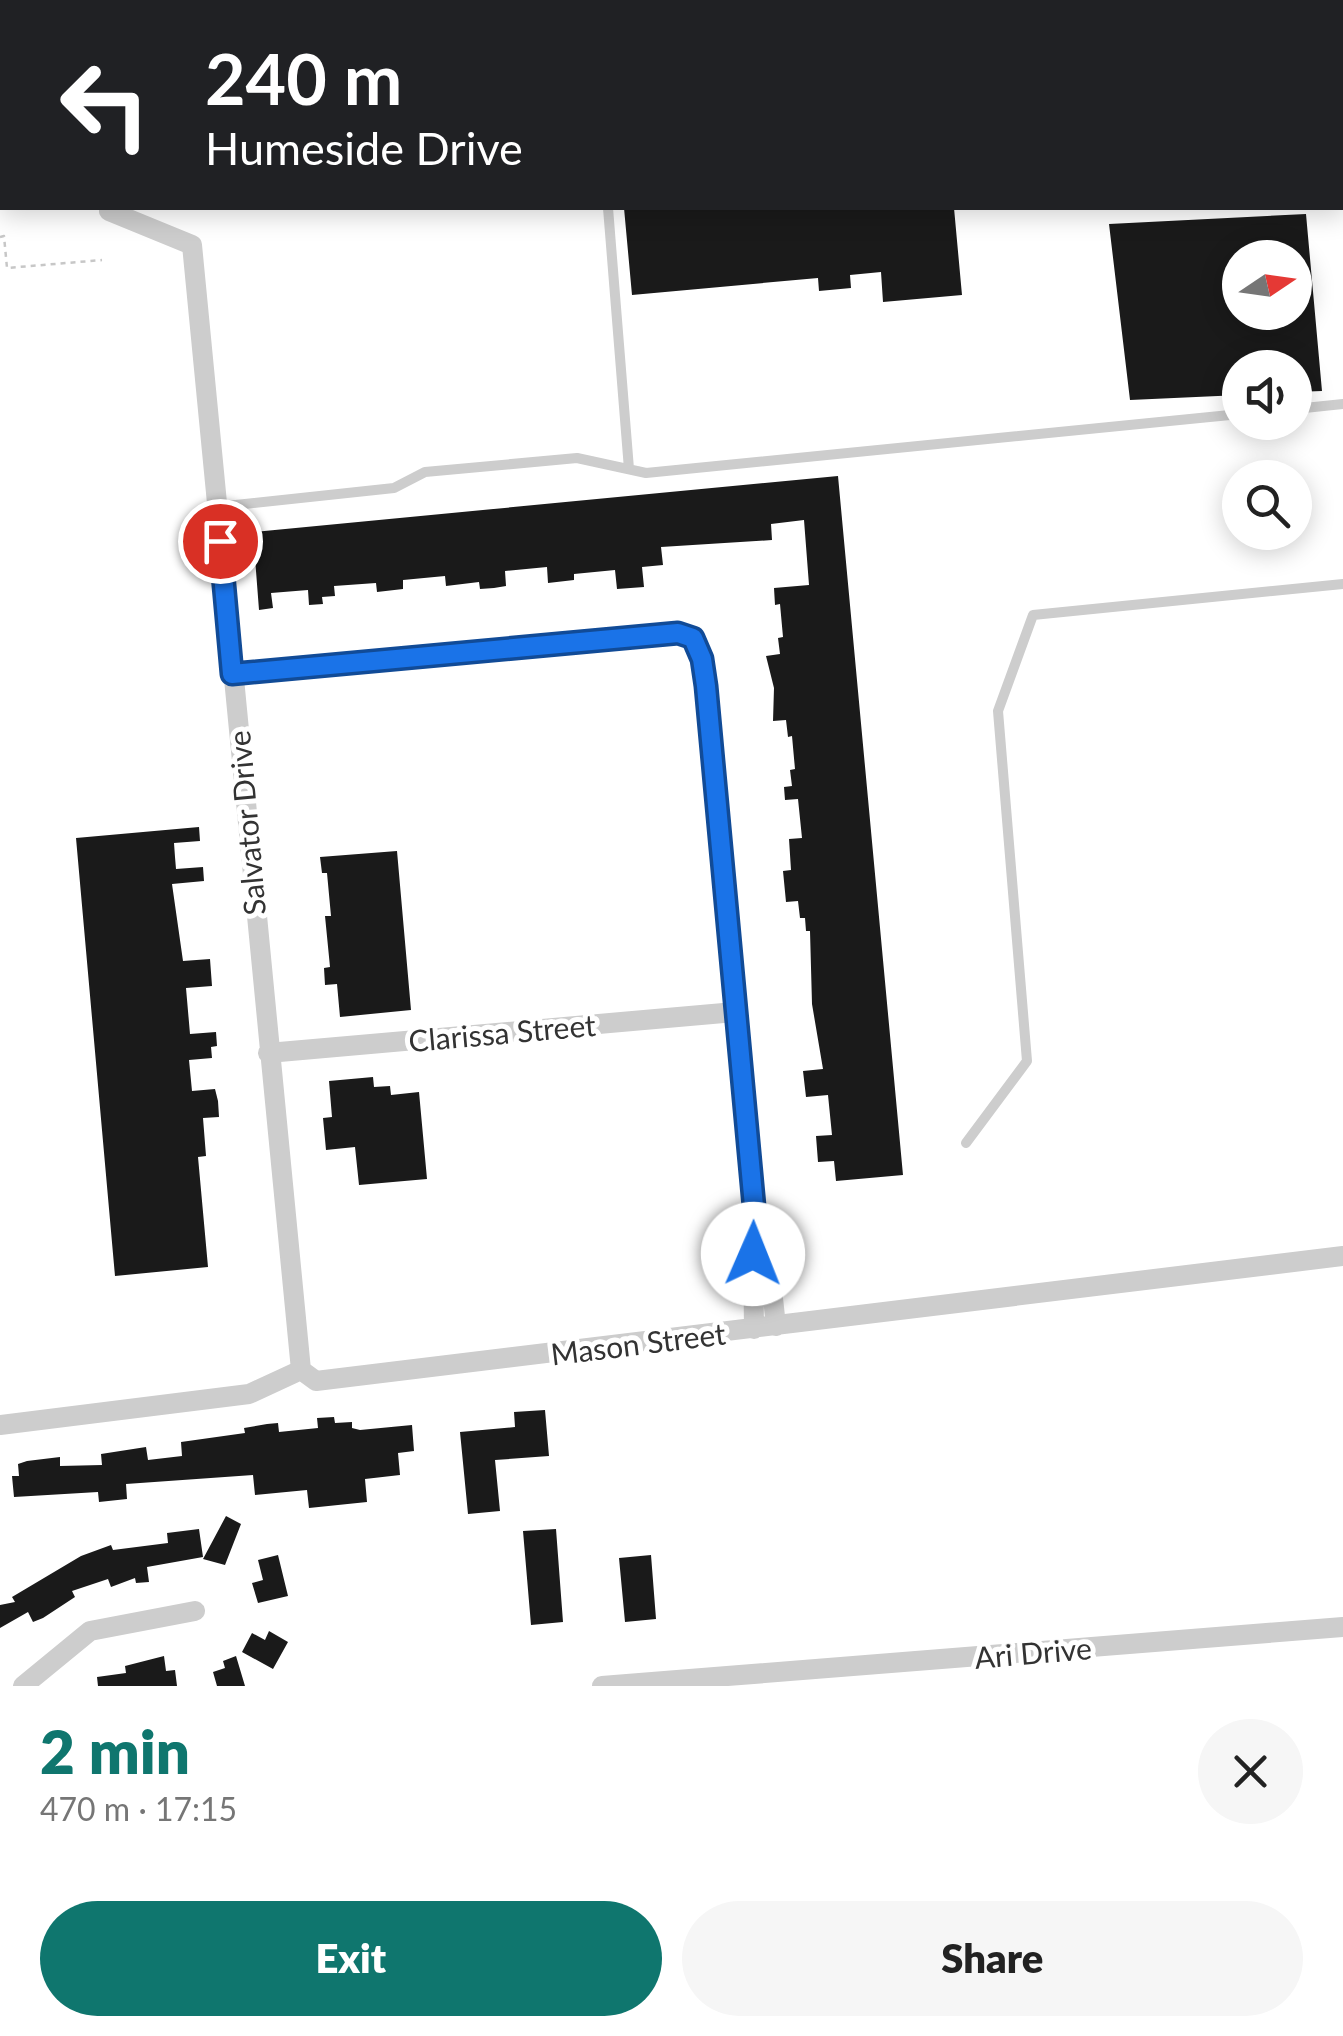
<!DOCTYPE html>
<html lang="en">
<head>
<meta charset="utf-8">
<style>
	body { margin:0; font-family:Lato,sans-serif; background:#f6f6f6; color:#222; height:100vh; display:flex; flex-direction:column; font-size:38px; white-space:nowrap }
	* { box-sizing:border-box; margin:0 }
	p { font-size:32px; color:#767676 }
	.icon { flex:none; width:55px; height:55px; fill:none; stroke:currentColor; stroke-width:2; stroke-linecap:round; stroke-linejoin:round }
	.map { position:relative; height:1686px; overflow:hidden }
	.drawer { display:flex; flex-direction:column; background:#fff; flex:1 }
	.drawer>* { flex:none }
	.guide { position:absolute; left:0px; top:0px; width:1345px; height:210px; box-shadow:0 5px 25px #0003; background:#202124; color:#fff; overflow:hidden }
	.needle { width:65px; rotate:77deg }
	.controls { position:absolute; left:1222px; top:240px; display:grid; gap:20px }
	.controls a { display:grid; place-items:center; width:90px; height:90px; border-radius:50%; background:#fff; box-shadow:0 5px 25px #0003; font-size:50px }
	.pin { position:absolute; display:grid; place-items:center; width:85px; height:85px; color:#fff; margin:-42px; border:5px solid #fff; border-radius:50%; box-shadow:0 2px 10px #0007 }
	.me { position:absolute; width:110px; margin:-55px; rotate:1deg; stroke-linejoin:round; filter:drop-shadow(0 0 8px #0008) }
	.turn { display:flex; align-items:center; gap:35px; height:210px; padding:0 40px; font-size:45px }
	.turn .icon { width:130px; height:130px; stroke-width:2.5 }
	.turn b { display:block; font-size:70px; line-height:85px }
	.round { display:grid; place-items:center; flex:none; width:105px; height:105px; border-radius:52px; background:#f6f6f6 }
	.summary { display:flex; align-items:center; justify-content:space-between; height:170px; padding:0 40px }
	h1 { font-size:60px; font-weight:800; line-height:75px; color:#0f766e }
	.action { display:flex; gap:20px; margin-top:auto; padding:20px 40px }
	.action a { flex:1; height:115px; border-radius:60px; background:#0f766e; color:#fff; font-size:40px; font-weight:800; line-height:115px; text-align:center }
	.action a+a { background:#f6f6f6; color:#222 }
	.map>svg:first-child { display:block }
	.building { fill:#1a1a1a; fill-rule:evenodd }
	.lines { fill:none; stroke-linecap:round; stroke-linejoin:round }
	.path { stroke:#c7c7c7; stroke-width:2.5; stroke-dasharray:5 5; stroke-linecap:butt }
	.lane { stroke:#cdcdcd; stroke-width:10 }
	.street { stroke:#cdcdcd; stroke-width:20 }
	.route-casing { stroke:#114b97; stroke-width:25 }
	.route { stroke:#1a73e8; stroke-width:18 }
	.labels { text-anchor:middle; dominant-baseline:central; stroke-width:10; stroke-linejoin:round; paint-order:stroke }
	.street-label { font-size:30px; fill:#333; stroke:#fff }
</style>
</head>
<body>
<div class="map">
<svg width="1343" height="1686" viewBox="0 0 1343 1686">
	<rect width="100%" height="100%" fill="#fff"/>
	<path class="building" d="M624 208H954L962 295 883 302 881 272 850 275 851 288 819 291 818 278 632 295Z
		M1306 214 1322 391 1295 392V368H1240V395L1130 400 1109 224ZM1240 258H1295V312H1240Z
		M838 476 903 1175 836 1181 834 1161 818 1162 816 1136 832 1135 828 1095 806 1097 803 1071 823 1069 812 1004 810 931H806L805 918H800L798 901 786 902 783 871 791 870 789 839 802 838 798 799 785 800 784 787 792 786 790 770 795 769 792 736 788 737 786 720 773 721 774 688 766 656 780 654 778 638 783 637 780 604 775 605 774 588 809 585 804 520 771 524 772 540 661 547 663 565 642 567 644 587 617 589 615 570 574 574V580L548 583 547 567 505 571 506 586 494 588 480 589 479 582 446 586 445 576 403 580V589L377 592 376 583 334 586 335 596 322 597 323 604 309 605 308 590 271 593 273 608 259 610 253 532Z
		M199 827 200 841 174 843 175 857 176 869 203 867 204 881 172 884 183 961 210 959 212 986 186 988 190 1034 216 1032 217 1046 211 1047 212 1058 189 1060 192 1091 215 1089 218 1101 219 1117 203 1118 206 1156 198 1157 208 1267 115 1276 76 838Z
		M397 851 411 1010 340 1017 337 984 325 985 324 968 330 967 325 916H331L327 873H322L320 857Z
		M373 1077 374 1087 390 1086 391 1095 419 1092 427 1179 359 1185 355 1147 326 1150 323 1118 332 1117 329 1081Z
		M545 1410 549 1456 495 1460 500 1511 468 1514 460 1432 515 1427 514 1412Z
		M334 1417 335 1423 352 1422V1428L360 1430 412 1425 414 1451 398 1453 400 1475 365 1479 367 1502 309 1508 307 1490 255 1495 253 1475 126 1484 127 1499 99 1502 98 1492 14 1497 12 1476H19L18 1464 27 1461 60 1457V1466L102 1465 101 1454 146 1447 148 1460 182 1456 181 1442 245 1433 244 1428 267 1424 278 1423 279 1432 318 1428 317 1418Z
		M226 1516 241 1524 225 1565 203 1559Z
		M199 1529 203 1557 147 1567 149 1582 136 1583 135 1578 111 1587 108 1579 72 1591 75 1597 43 1618 33 1622 28 1612 0 1628V1605L15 1602 12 1597 81 1556 111 1545 113 1550 168 1543 167 1533Z
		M556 1529 563 1622 531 1625 523 1531Z
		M278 1555 288 1596 258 1603 252 1583 263 1580 258 1560Z
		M651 1555 656 1619 625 1622 619 1558Z
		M269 1631 288 1642 273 1669 242 1652 252 1633 265 1640Z
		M164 1656 166 1671 175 1670 177 1686H98L97 1677 126 1673 125 1666Z
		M236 1656 245 1686H217L213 1672 225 1668 223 1661Z"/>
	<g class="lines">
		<path class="path" d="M0 237 4 236 7 268 102 260"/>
		<path class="lane" d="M1222 2 1240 0
			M608 208 629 469
			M1295 409 1343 404
			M217 507 394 488 425 472 577 458 646 473 1240 414
			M966 1143 1027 1061 998 711 1033 615 1343 584"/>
		<path class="street" d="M109 211 192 245 301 1370
			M232 674 678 633 693 638 702 659 706 686 755 1217 772 1289 776 1326
			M268 1053 735 1012
			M753 1244 754 1329
			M301 1370 316 1381 1343 1256
			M0 1425 249 1394 301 1370
			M23 1686 90 1631 195 1611
			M602 1686 1343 1627"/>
	</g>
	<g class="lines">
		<defs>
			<path id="route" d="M220 541 232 674 678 633 693 638 702 659 706 686 755 1217 753 1254"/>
		</defs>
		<use href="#route" class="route-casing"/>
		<use href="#route" class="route"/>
	</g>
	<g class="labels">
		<g class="street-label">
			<text transform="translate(246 823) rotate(-95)">Salvator Drive</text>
			<text transform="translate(502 1032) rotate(-5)">Clarissa Street</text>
			<text transform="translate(638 1343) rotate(-7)">Mason Street</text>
			<text transform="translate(1033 1652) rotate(-5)">Ari Drive</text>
		</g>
	</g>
</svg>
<div class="controls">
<a><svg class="needle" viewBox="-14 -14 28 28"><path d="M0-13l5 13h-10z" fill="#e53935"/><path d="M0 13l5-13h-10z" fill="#767676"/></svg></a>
<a><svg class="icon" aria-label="sound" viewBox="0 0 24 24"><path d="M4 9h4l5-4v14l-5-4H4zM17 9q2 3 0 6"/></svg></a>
<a><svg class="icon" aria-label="search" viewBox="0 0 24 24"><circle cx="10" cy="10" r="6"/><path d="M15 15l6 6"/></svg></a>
</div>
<div class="pin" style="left:220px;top:541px;background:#d93025"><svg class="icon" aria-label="arrive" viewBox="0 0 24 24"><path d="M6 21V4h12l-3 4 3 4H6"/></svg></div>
<svg class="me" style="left:753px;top:1254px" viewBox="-20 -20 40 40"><circle r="19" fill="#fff"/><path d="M0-13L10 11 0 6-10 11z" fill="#1a73e8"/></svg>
<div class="guide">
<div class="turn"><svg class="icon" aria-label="left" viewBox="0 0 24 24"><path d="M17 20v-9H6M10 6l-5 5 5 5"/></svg><div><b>240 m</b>Humeside Drive</div></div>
</div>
</div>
<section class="drawer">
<div class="summary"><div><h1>2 min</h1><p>470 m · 17:15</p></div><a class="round"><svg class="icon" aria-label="close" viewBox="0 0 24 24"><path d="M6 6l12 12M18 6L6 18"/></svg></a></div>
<div class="action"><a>Exit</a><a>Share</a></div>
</section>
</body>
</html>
